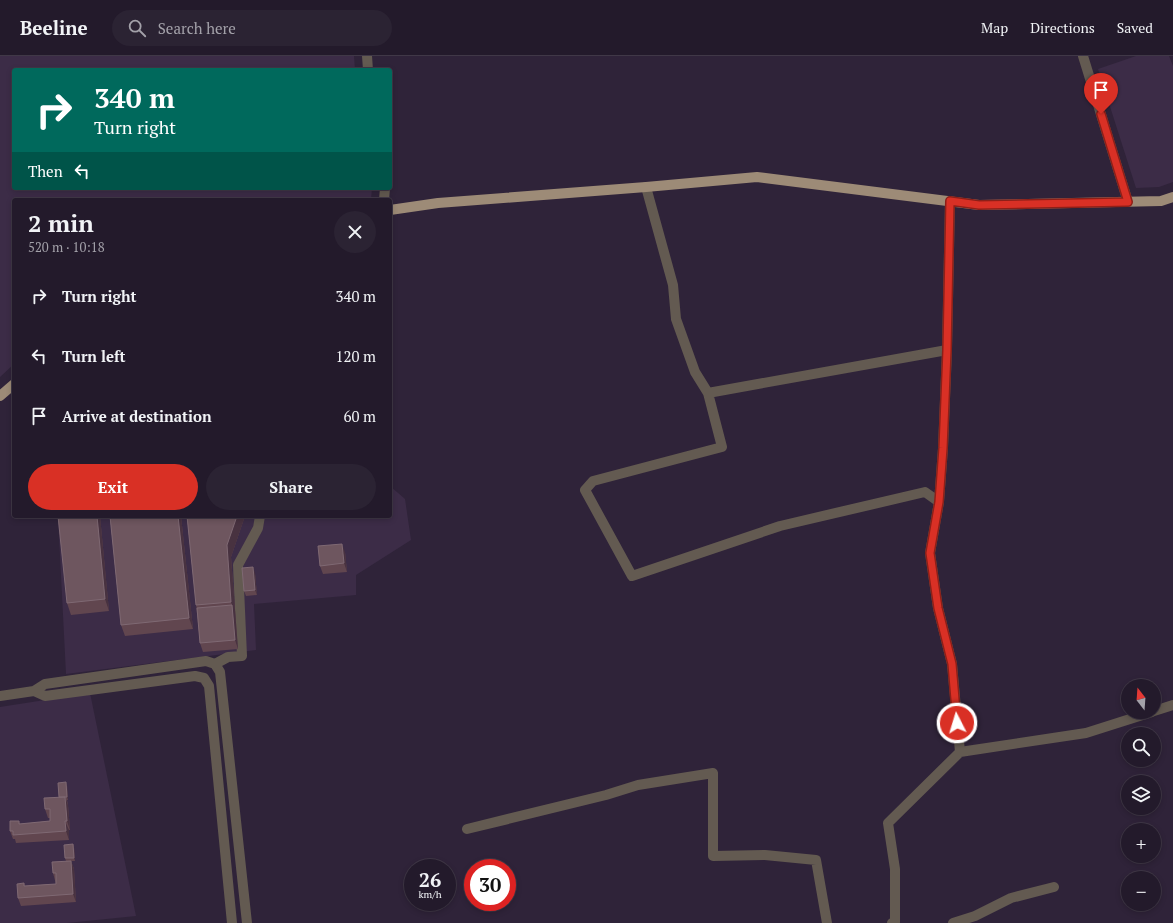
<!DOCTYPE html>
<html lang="en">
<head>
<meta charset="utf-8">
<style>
	body { margin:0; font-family:"PT Serif",serif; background:#2b2333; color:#f1f3f6; height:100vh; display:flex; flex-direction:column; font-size:15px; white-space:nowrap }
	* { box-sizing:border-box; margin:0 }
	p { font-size:13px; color:#a3a1a9 }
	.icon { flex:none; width:22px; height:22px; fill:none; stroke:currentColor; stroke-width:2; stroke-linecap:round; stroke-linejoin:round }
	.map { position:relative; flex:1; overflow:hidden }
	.sheet { position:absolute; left:12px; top:142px; width:380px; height:320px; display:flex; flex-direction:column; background:#231a2b; border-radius:4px; box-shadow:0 2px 6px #0003,0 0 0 1px #403847 }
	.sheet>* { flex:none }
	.banner { position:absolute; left:12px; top:12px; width:380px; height:122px; border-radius:4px; box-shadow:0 2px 6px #0003,0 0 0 1px #403847; background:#00695c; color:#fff; overflow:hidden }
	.needle { width:26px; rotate:343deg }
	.tools { position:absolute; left:1121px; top:623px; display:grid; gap:8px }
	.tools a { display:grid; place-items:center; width:40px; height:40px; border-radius:50%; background:#231a2b; box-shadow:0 2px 6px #0003,0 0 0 1px #403847; font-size:20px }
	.speed { position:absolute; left:404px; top:803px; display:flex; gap:8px; font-size:20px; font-weight:700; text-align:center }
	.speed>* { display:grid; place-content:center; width:52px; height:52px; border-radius:50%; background:#231a2b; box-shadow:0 2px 6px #0003,0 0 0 1px #403847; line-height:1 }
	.speed small { font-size:10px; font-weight:400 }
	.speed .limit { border:6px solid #d22; background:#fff; color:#111 }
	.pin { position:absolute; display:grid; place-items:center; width:34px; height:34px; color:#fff; margin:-41px -17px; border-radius:50% 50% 50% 0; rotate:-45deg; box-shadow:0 0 4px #0007 }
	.pin .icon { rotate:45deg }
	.me { position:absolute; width:44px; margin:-22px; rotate:355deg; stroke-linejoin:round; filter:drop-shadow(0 0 3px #0008) }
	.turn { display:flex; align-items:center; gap:14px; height:84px; padding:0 16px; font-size:18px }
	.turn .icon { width:52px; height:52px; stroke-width:2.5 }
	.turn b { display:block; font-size:28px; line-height:34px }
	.then { display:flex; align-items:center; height:38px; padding:0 16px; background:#0003; gap:8px; font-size:15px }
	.round { display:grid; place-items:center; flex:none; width:42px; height:42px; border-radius:21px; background:#2b2333 }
	.headline { display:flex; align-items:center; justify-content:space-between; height:68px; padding:0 16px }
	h1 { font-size:24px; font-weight:700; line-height:30px }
	.button { display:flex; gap:8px; margin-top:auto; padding:8px 16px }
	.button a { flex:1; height:46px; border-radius:24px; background:#d93025; color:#fff; font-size:16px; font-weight:700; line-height:46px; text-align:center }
	.button a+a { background:#2b2333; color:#f1f3f6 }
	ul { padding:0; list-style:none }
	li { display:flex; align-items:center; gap:12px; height:60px; padding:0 16px }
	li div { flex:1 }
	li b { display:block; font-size:15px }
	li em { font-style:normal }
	header { display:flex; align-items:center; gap:24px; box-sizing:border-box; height:56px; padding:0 20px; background:#231a2b; border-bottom:1px solid #403847 }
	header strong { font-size:19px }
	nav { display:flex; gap:22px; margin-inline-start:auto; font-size:14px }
	.search { width:280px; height:36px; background:#2b2333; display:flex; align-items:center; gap:10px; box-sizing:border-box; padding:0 14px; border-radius:22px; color:#a3a1a9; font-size:15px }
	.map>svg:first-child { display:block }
	.built { fill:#3c2c47 }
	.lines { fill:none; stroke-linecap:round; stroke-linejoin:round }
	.minor { stroke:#635a51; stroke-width:10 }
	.major { stroke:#9d8b77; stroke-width:10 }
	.wall { fill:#61464f }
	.shaded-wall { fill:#483240 }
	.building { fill:#6e565f; stroke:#7f6973 }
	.route-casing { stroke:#8d1f18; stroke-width:10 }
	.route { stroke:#d93025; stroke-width:7 }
</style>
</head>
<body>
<header>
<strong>Beeline</strong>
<div class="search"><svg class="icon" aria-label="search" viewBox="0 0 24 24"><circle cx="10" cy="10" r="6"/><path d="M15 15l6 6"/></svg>Search here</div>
<nav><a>Map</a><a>Directions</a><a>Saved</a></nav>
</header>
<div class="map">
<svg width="1173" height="867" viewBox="0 0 1173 867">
	<rect width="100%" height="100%" fill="#2f2339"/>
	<path class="built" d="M0 0H354L355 14H14V132H372L371 144H14V308L0 321Z
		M1136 0H1169L1173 10V126L1159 131 1136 132 1098 13Z
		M390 430 405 443 411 484 356 519V539L254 548 256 594 66 618 58 460H390Z
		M90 637 136 860 67 867H0V651Z"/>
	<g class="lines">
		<path class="minor" d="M367 0 368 14
			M1083 0 1128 146
			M646 131 673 229 676 263 695 316 708 337 947 294
			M384 144 385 132
			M950 145 947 294 943 392 939 446 930 497 938 552 952 608 960 696
			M708 337 722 391 593 425 585 434 632 520 780 470 925 436 939 446
			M215 608 228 601 242 600 238 509 258 472 260 460
			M34 635 45 628 206 605 215 608 220 616 247 867
			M0 640 34 635 45 640 195 620 204 622 209 630 232 867
			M1154 655 1173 649
			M467 773 606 739 638 729 713 717V800L765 799 816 804 827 867
			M892 867 895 866V813L888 767 960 696 1086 677 1152 656
			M953 867 975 860 1011 842 1054 831"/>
		<path class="major" d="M390 154 438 147 646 131 757 121 979 149 1161 145 1173 141
			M0 340 14 328"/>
	</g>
	<path class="wall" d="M100 460 109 555 71 559 67 547Z
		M110 460H181L193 573 125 580 121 569Z
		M187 460H245L231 501 238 593 203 596 200 587Z
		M345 496 347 516 323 518 320 510Z
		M255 517 257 539 246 540 244 535Z
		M67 729 68 744H67L68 749 70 774H69V784L16 787 15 783H13L10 775 19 765 20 768 50 765V762H48L45 753 59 741Z
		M73 788 74 791 75 805H71L74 813 76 846 21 850 18 842 24 827 25 830 56 828 53 817 66 805 65 802Z"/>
	<path class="shaded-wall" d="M97 460H100L109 555 105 543Z
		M178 460H181L193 573 189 562Z
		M237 460H245L231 501 238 593 235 584 232 549 231 546 227 489Z
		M342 488 345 496 347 516 344 507Z
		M253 511 255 517 257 539 255 534Z
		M66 726 67 729 68 744 67 741Z
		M65 741 68 749 70 774 67 765Z
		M65 765 69 774V784L66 775Z
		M73 788 74 791 75 805 74 802Z
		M71 805 74 813 76 846 73 838Z"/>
	<path class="building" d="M58 460H97L105 543 67 547Z
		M110 460H178L189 562 121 569Z
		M187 460H237L227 489 231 546 196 549Z
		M342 488 344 507 320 510 318 490Z
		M253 511 255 534 244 535 242 512Z
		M232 549 235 584 200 587 197 552Z
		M66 726 67 741H59L58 727Z
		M65 741 67 765H65L66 775 13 779V775H10V765H19V768L50 765V753H45L44 742Z
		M73 788 74 802H65L64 789Z
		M71 805 73 838 18 842 17 828 24 827V830L56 828V817H53L52 806Z"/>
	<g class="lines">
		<defs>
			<path id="route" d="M957 667 952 608 938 552 930 497 939 446 943 392 947 294 950 145 979 149 1128 146 1101 58"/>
		</defs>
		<use href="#route" class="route-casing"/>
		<use href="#route" class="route"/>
	</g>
</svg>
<div class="tools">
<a><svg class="needle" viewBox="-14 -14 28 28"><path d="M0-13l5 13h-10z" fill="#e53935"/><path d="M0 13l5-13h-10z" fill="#a3a1a9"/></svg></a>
<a><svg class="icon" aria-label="search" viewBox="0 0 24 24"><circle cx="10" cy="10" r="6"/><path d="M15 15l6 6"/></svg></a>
<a><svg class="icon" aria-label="layers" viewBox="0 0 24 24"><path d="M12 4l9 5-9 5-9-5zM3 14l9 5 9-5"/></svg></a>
<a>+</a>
<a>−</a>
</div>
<div class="speed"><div>26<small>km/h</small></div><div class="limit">30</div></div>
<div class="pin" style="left:1101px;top:58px;background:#d93025"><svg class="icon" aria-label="arrive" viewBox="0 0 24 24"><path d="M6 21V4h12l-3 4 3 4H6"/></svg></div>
<svg class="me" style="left:957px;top:667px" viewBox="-20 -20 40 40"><circle r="17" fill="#d93025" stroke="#fff" stroke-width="3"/><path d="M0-11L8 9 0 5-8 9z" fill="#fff"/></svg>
<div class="banner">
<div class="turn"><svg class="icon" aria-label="right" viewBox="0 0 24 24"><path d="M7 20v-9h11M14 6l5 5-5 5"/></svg><div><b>340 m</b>Turn right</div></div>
<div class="then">Then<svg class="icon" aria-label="left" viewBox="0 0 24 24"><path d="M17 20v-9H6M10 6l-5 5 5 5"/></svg></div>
</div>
<section class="sheet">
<div class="headline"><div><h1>2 min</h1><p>520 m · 10:18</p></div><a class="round"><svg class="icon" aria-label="close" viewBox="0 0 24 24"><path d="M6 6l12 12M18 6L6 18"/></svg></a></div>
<ul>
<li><svg class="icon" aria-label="right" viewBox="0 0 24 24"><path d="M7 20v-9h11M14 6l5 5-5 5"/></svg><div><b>Turn right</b></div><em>340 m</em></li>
<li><svg class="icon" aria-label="left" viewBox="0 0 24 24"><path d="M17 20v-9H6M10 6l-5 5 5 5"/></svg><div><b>Turn left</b></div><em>120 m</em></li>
<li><svg class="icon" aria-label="arrive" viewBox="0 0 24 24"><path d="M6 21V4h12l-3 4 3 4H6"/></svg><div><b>Arrive at destination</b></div><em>60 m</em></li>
</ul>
<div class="button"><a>Exit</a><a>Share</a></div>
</section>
</div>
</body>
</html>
